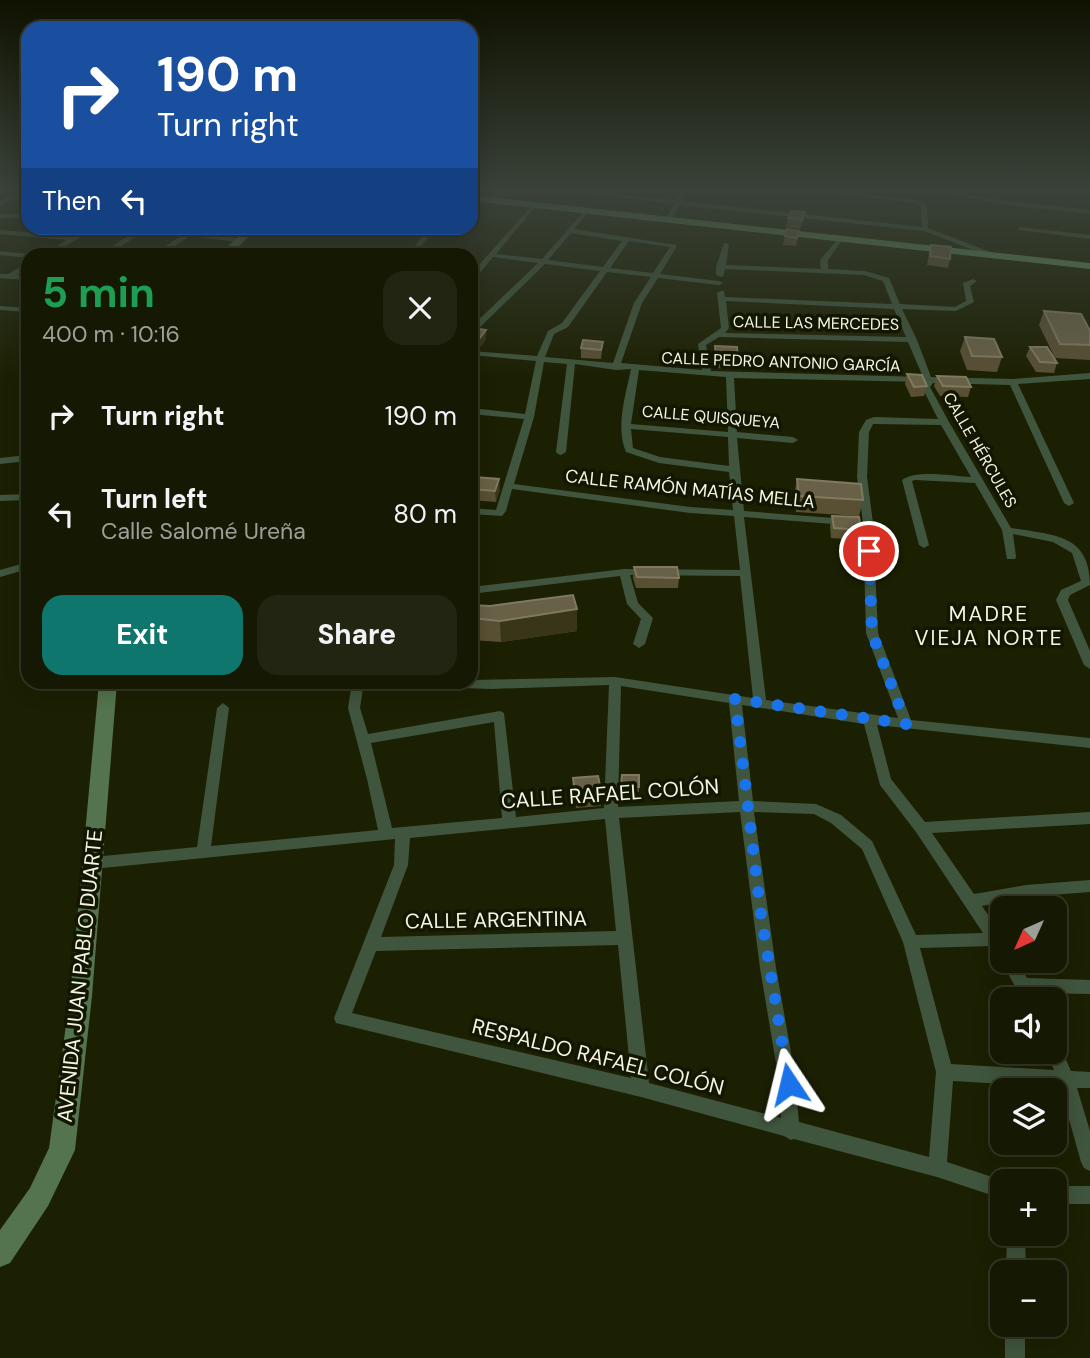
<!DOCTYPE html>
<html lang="en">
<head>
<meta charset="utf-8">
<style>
	body { margin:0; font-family:"DM Sans",sans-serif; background:#222511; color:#f1f3f6; height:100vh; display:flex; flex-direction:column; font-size:26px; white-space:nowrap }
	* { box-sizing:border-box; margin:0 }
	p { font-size:23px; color:#9da099 }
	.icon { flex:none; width:38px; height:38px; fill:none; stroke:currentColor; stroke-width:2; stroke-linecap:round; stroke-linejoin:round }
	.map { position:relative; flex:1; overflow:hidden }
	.side { position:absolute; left:21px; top:248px; width:457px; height:441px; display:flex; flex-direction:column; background:#151802; border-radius:21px; box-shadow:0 4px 18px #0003,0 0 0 2px #343724 }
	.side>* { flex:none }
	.top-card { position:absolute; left:21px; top:21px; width:457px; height:214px; border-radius:21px; box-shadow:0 4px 18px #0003,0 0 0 2px #343724; background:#1a4fa0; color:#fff; overflow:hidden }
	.needle { width:46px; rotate:225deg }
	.fabs { position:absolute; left:990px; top:896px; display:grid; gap:14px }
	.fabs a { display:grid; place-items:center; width:77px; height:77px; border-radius:14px; background:#151802; box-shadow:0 4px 18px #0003,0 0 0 2px #343724; font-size:35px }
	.pin { position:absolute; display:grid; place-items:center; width:60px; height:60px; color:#fff; margin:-30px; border:4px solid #fff; border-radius:50%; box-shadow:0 2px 7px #0007 }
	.me { position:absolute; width:77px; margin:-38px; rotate:350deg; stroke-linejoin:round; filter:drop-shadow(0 0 5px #0008) }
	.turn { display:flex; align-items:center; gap:24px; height:147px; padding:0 21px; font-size:32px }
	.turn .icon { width:91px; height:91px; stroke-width:2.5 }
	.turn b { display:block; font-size:49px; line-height:60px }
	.then { display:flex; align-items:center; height:66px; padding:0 21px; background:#0003; gap:14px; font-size:26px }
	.round { display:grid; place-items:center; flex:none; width:74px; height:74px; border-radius:21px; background:#222511 }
	.head { display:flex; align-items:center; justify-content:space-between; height:119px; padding:0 21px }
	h1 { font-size:42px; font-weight:700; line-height:52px; color:#1e9e55 }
	.cta { display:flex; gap:14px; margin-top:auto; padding:14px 21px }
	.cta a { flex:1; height:80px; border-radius:21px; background:#0f766e; color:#fff; font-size:28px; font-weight:700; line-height:80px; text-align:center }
	.cta a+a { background:#222511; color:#f1f3f6 }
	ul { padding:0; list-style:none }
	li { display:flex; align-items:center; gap:21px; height:98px; padding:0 21px }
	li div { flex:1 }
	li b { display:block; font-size:26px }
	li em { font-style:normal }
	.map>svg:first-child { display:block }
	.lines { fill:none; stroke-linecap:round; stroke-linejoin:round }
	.street { fill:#40553d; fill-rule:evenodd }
	.secondary { fill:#53744e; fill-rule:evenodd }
	.primary { fill:#618d5a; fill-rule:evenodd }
	.wall { fill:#595034 }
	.shaded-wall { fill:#393518 }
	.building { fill:#696147; stroke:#7f7960; stroke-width:2 }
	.route { stroke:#1a73e8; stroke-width:12; stroke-dasharray:0 21.6 }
	.labels { text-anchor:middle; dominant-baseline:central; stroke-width:7; stroke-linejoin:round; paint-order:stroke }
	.far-street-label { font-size:16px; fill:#f3f6e4; stroke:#131600 }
	.street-label { font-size:18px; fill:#f3f6e4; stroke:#131600 }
	.quarter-label { font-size:21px; letter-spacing:2px; fill:#f3f6e4; stroke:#131600 }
	.near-street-label { font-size:21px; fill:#f3f6e4; stroke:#131600 }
</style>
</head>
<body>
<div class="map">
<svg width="1090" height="1358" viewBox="0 0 1090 1358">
	<rect width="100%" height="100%" fill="#1c2002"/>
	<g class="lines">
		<path class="street" d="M558 190H580L676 200 682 190H688L682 201 922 227 921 205 914 203 806 190H828L915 199 927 204 928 228 998 255 991 257 924 231 680 205 671 220 668 222 665 220 674 204Z
			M934 190H947L999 200 1090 210V214L999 204Z
			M28 195V199L9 200 0 207V201L5 197Z
			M534 203 537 205 536 206 496 254 542 259 586 209 589 211 574 229 676 245 677 246 660 274 719 281 723 283 719 285 658 278 642 303 621 363 702 370 698 344 721 328 717 293 721 291H724L725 297 892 304 883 281 864 275 725 269 723 277 716 275V267L724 243 729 244 726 265 821 269 820 260 840 237 843 239 828 260V269L865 271 889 278 900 304 955 307 966 301 963 283 973 279 977 281 970 286 974 302 956 311 902 309 917 340 931 377 1013 379 1090 373V379L1018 384 1074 503 1069 506 1064 503 1010 385 933 383 930 387 949 422 1011 528C1051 535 1090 533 1090 585L1070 595 1068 600 1090 651V669L1084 665 1056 600 1061 590 1081 581 1072 553 1053 542 1013 534 1016 557 1015 559H1007L1002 530 975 483 915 480 912 481 929 545 924 548 919 545 902 480C916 469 953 476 971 477L941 425 873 424 869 432 867 477 873 523 878 633 911 720 1090 738V748L877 725 891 779 925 822 1090 812V824L932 833 974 894 1026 885 1090 880V892L1026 897 982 906 1003 937V957L998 955 992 946 920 948 951 1064 1054 1070 1046 1052H1055V1045L1060 1046 1071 1071 1090 1072V1088H1077L1090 1131V1171L1084 1168 1081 1162 1060 1087 953 1081 947 1162 1004 1181 1003 1199 937 1177 794 1139 791 1140 784 1136 641 1097 336 1023 334 1018 394 865 395 839 93 869 88 867 86 863 88 859 93 857 197 847 217 708 223 703 229 708 211 846 378 830 367 779 348 708 352 682H364L360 708 368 734 500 711 504 713 516 817 604 808 609 685 491 689 404 686 398 682H471V680L615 677 753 698 740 576 630 575 638 603 653 618 645 644 639 648 633 644 641 619 627 604 620 576 471 594V587L624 569 740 570 734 516 690 513 512 489 506 511 502 516 471 514V508L496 510 524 419 471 414V408L525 414 536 361 471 355V351L537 356 548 331 562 323 600 271 545 264 474 333H471V327L538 263 493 257 474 280H471V274ZM571 233 622 241 603 267 548 260ZM629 241 670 247 653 273 610 268ZM607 272 651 277 634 303 613 363 545 357 554 334 568 327ZM726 301 894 309 906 337 725 333 729 328ZM719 337 908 342 923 377 711 371 706 345ZM544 362 567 364 556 452 558 454 561 455 566 452 575 364 616 370 631 369C626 394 615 427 626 452L659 463 729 472 733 510 690 507 514 484 534 417ZM639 370 726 377 728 432 631 424ZM734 378 924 382 922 387 938 419 874 417 866 420 859 432 857 477 863 523 866 633 898 718 766 700 744 517 846 525 851 522 846 519 744 511 737 438 793 443 798 440 793 437 737 432ZM631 429 728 437 729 466 660 457 633 448ZM621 686 729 703 739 801 618 807ZM742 705 864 724 880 785 916 832 983 933 916 935 872 841 841 815 816 804 753 801ZM494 722 502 818 392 828 371 743ZM740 812 760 968 777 1069 781 1118 649 1083 619 818ZM754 812 814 814 831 823 862 849 903 942 936 1072 929 1157 799 1122 794 1069 776 968ZM605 819 616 931 381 937 408 865 410 838ZM618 945 631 1078 352 1013 376 951Z
			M0 214H28V218H0Z
			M1021 227 1090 235V239L1019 230V228Z
			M89 228H96L49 256H40L67 240 0 234V230L74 236Z
			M140 228H159L238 238 241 240 238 242 190 236 160 256H151L182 235 146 230 106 256H97Z
			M429 228H435L414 256H407Z
			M0 251 28 254 31 256H28V258L0 255Z
			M28 263V268L17 275 28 276V280L0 278V274H8Z
			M0 306 28 308V312L0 310Z
			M28 455V461L0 464V458Z
			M28 494V500L0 501V495Z
			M28 562V569L0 577V570Z
			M1003 958V961H1017L1027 978 1090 980V994L1035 993 1038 999H1022L1001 961Z
			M1055 1186H1090V1204H1055Z
			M1007 1234H1025L1026 1272H1006Z
			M1005 1325H1025V1358H1005Z"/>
		<path class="secondary" d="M247 228H257L229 256H218Z
			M99 682H117L92 996 75 1150 48 1206 10 1263 0 1267V1230L30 1188 49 1148 70 996Z"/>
		<path class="primary" d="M471 195 1090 263V269L471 201Z"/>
	</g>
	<path class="wall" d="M471 190H487L484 194 471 193Z
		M805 212 803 221 800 229 786 227 788 218Z
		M799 231 796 246 783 245 785 236Z
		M931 245 950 259 948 268 927 265Z
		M1044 311 1090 331V360L1055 358 1039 325Z
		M471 328 486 339 479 349H471Z
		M965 337 1002 357 997 372 967 370 960 351Z
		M603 342 601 359 581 358V348Z
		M715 346 738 359 737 369 715 368 714 356Z
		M1030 347 1057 363 1054 373 1036 372 1026 356Z
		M907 374 927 386 924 396 911 397 905 384Z
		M937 376 971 387 968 397 940 396 934 386Z
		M797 479 863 500 859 516 796 512 794 495Z
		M471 485 500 489 496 502 471 500Z
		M832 516 861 530 858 540 831 538 830 526Z
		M634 567 679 578 678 588H636L633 578Z
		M471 605 577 609V631L501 642 471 640Z
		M622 775 639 787V792H621Z
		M573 778 602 795 601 806 576 808 572 789Z"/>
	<path class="shaded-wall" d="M474 197 475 204 471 208V201Z
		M486 330V339L479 349V339Z
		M499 479 500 489 496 502 495 491Z
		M577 609V631L501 642 500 621Z"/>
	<path class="building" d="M791 211 805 212 802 220 788 218Z
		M787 229 799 231 797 238 785 236Z
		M931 245 951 247 950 259 930 256Z
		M1044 311 1081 314 1090 331V345L1060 344Z
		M471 328 486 330 479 339 471 340Z
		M965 337 994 339 1002 357 972 356Z
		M583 340 603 342 601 350 581 348Z
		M715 346 737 347 738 359H716Z
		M1030 347H1047L1057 363 1040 362Z
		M907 374 922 375 927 386 914 387Z
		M937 376 966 377 971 387 943 386Z
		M474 477 499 479 495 491 471 489V485Z
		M797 479 861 484 863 500 799 496Z
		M832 516 859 517 861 530 834 528Z
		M634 567H677L679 578 637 577Z
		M573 595 577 609 500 621 471 618V605L490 606Z
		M622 775H639V787L621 786Z
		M598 776 602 795 576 797 573 778Z"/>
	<linearGradient id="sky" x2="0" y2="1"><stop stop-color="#0f1201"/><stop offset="0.5" stop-color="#3a4239"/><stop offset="1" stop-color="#3a4239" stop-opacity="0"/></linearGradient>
	<rect width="1090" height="380" fill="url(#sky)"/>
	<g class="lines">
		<path class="route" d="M789 1084 761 915 735 699 906 724 872 633 869 551"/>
	</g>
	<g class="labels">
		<g class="far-street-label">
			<text transform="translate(816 323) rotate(1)">CALLE LAS MERCEDES</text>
			<text transform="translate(781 362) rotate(2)">CALLE PEDRO ANTONIO GARCÍA</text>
			<text transform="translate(711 417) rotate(5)">CALLE QUISQUEYA</text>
			<text transform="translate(980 450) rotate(60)">CALLE HÉRCULES</text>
		</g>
		<g class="street-label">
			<text transform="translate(690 489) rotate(6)">CALLE RAMÓN MATÍAS MELLA</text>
		</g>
		<g class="quarter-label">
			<text x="989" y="614">MADRE<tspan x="989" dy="24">VIEJA NORTE</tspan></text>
		</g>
		<g class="near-street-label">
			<text transform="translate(610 794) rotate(-4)">CALLE RAFAEL COLÓN</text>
			<text transform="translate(496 920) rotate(-1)">CALLE ARGENTINA</text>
			<text transform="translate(80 976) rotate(-84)">AVENIDA JUAN PABLO DUARTE</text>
			<text transform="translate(598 1057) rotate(14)">RESPALDO RAFAEL COLÓN</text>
		</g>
	</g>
</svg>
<div class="fabs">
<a><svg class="needle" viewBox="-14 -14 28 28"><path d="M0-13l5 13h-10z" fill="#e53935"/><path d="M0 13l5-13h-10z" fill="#9da099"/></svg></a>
<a><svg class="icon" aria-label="sound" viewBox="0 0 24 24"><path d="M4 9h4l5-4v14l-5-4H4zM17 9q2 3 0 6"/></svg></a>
<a><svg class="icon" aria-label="layers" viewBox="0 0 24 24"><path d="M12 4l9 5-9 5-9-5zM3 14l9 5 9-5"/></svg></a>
<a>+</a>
<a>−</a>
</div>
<div class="pin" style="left:869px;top:551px;background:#d93025"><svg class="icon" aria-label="arrive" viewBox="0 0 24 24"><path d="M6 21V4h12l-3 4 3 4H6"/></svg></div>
<svg class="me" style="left:789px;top:1084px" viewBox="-20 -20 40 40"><path d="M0-17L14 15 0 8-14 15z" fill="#1a73e8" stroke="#fff" stroke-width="4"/></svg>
<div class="top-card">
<div class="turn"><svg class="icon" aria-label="right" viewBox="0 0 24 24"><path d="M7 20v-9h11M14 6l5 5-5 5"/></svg><div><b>190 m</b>Turn right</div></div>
<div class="then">Then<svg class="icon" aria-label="left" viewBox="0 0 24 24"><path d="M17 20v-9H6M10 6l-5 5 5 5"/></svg></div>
</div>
<section class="side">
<div class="head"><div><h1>5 min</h1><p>400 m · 10:16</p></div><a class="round"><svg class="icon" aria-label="close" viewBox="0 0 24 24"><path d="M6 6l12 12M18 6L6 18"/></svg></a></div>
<ul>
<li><svg class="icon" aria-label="right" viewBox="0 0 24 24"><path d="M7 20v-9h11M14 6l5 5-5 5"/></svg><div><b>Turn right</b></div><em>190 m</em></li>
<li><svg class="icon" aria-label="left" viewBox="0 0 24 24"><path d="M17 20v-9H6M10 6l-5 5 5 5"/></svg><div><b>Turn left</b><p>Calle Salomé Ureña</p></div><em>80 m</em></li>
</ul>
<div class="cta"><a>Exit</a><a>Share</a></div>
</section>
</div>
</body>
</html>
